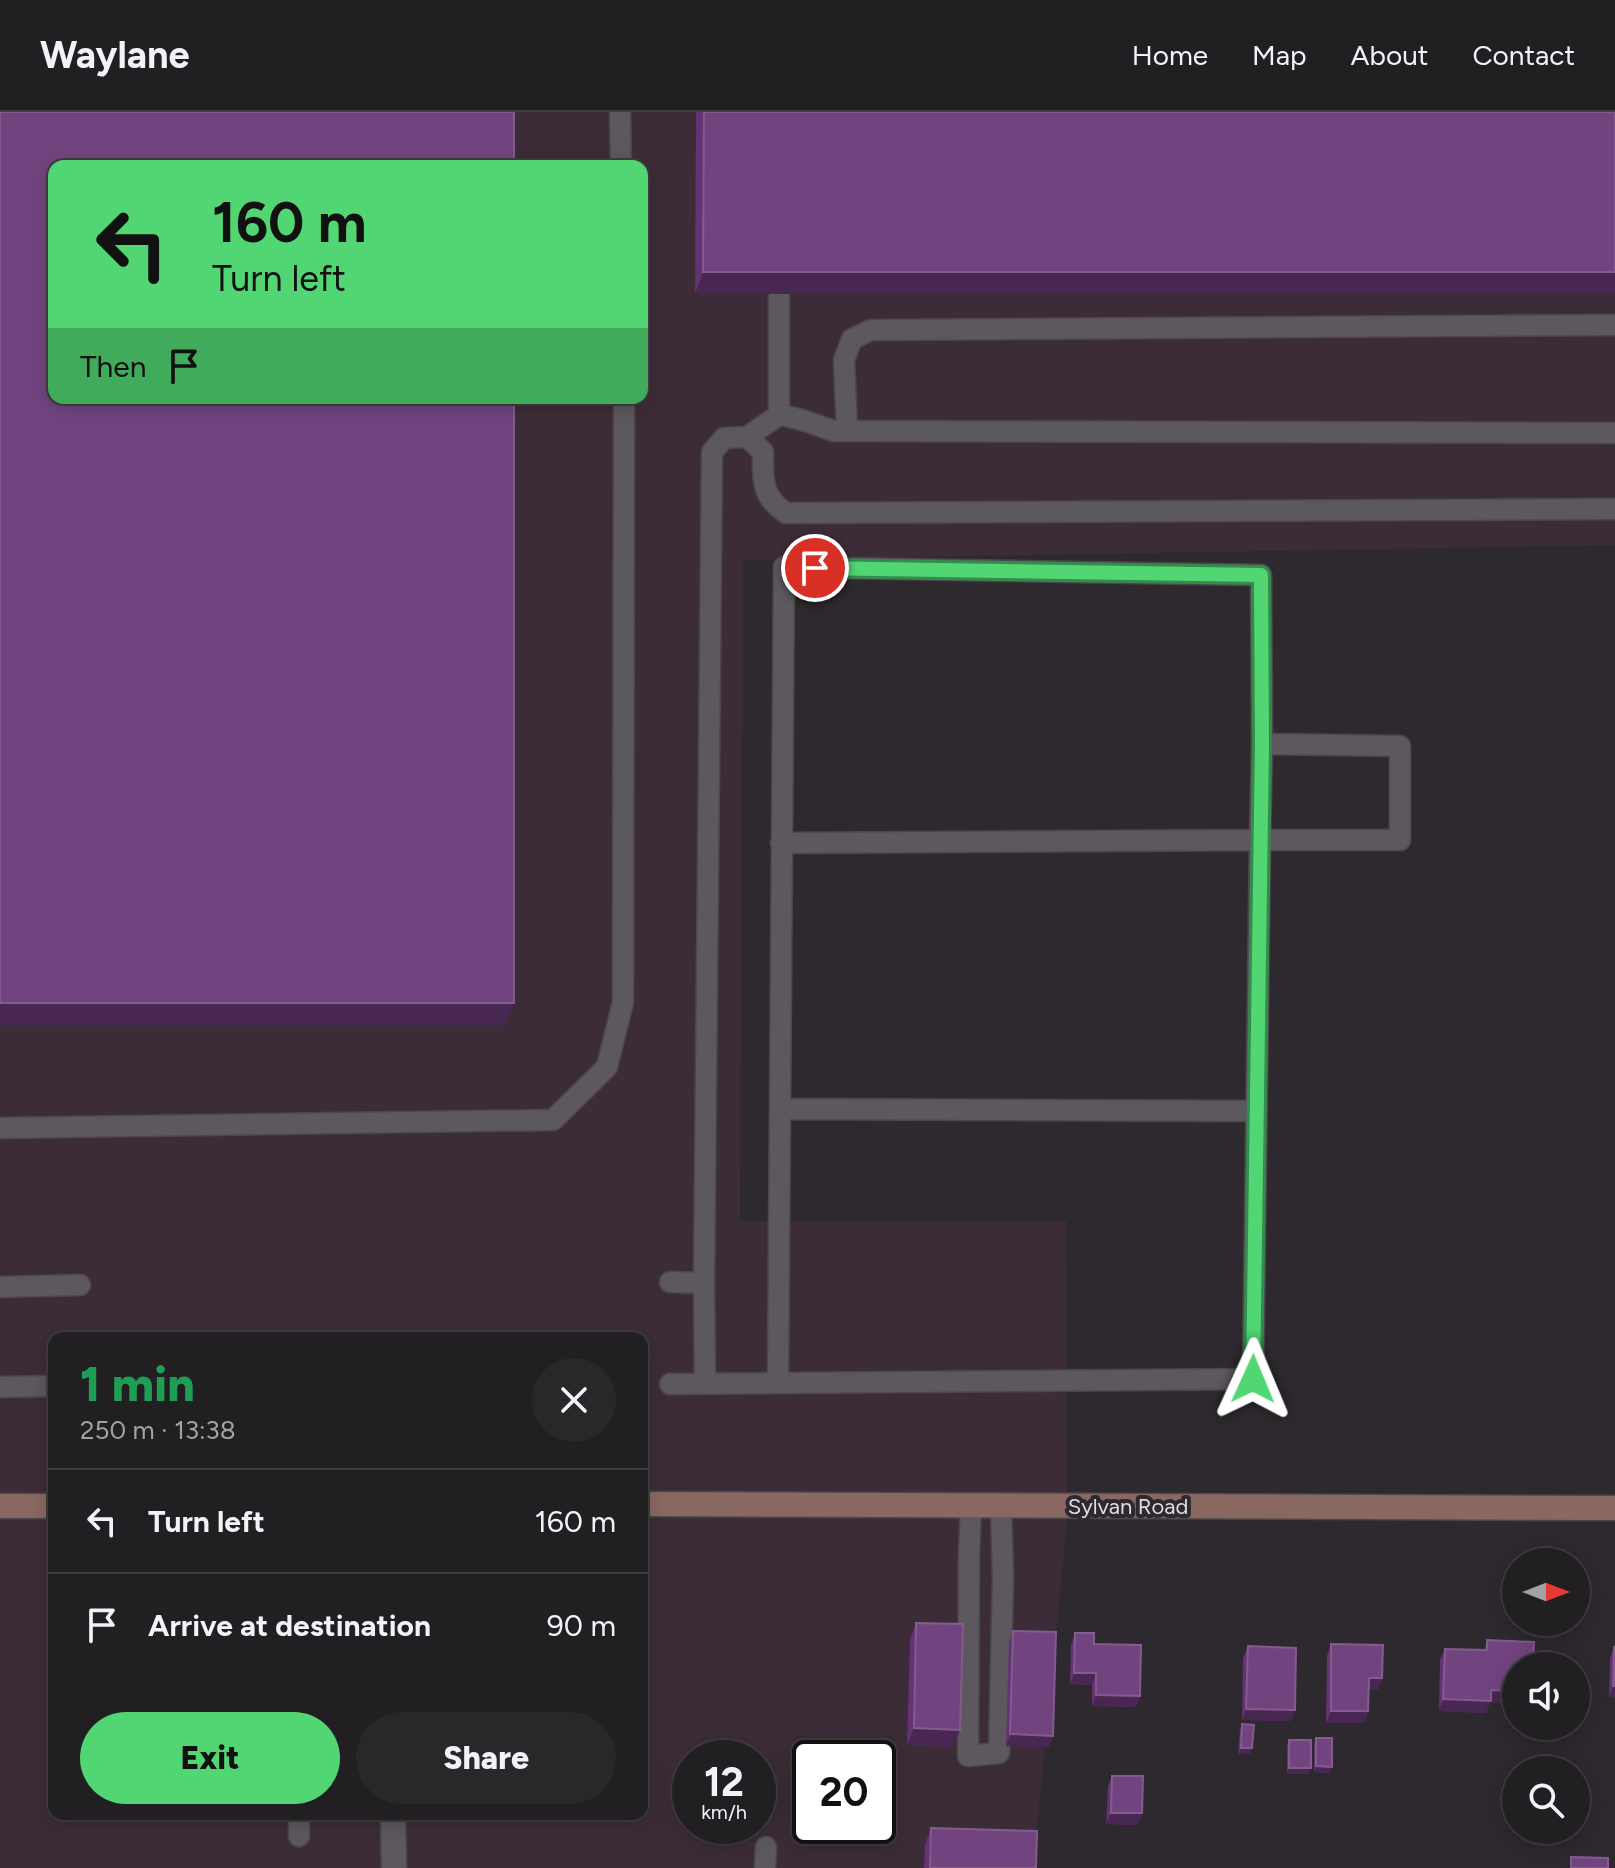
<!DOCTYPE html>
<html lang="en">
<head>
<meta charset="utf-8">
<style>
	body { margin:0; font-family:Figtree,sans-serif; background:#2a272a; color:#f1f3f6; height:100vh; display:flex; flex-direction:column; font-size:30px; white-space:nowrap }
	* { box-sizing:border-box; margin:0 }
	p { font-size:26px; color:#a2a2a5 }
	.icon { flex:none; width:44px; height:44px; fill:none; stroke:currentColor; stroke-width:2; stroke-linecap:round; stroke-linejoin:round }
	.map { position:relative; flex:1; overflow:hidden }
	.panel { position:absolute; left:48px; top:1220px; width:600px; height:488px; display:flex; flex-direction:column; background:#221f22; border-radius:16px; box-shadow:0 4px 20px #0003,0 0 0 2px #3f3d40 }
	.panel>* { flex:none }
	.guide { position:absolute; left:48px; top:48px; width:600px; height:244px; border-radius:16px; box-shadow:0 4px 20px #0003,0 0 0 2px #3f3d40; background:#52d673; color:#111; overflow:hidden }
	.needle { width:52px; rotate:90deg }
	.tools { position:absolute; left:1502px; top:1436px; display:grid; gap:16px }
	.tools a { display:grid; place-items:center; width:88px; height:88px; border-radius:50%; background:#221f22; box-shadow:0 4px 20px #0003,0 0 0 2px #3f3d40; font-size:40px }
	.speed { position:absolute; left:672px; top:1628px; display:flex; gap:16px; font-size:40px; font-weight:700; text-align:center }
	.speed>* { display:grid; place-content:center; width:104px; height:104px; border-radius:50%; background:#221f22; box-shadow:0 4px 20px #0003,0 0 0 2px #3f3d40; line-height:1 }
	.speed small { font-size:20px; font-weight:400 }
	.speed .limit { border:4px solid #111; border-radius:12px; background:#fff; color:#111 }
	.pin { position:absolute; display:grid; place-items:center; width:68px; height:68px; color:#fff; margin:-34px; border:4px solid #fff; border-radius:50%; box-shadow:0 2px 8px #0007 }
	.me { position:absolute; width:88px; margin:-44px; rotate:1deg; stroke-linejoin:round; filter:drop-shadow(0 0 6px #0008) }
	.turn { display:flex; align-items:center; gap:28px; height:168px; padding:0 32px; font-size:36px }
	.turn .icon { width:104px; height:104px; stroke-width:2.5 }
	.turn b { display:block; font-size:56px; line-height:68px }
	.then { display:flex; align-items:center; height:76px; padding:0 32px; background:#0003; gap:16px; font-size:30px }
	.round { display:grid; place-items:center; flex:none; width:84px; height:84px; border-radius:42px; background:#2a272a }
	.overview { display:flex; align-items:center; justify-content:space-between; height:136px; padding:0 32px }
	h1 { font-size:48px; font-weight:800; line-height:60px; color:#1e9e55 }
	.action { display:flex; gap:16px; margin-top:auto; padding:16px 32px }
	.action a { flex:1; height:92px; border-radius:48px; background:#52d673; color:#111; font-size:32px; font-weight:800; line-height:92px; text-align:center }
	.action a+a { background:#2a272a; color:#f1f3f6 }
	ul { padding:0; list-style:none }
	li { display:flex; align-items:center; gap:24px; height:104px; padding:0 32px; border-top:2px solid #3f3d40 }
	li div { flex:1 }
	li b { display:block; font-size:30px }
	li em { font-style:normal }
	header { display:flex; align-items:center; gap:48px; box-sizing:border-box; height:112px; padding:0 40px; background:#221f22; border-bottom:2px solid #3f3d40 }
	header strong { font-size:38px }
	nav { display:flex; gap:44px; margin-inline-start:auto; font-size:28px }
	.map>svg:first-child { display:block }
	.industrial { fill:#3c2c37; fill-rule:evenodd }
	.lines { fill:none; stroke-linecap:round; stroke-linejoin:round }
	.lane-casing { stroke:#4a474b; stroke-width:23 }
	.street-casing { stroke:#4a474b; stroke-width:27 }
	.secondary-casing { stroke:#4a474b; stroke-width:27 }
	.lane { stroke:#5c585e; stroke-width:20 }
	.street { stroke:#5c585e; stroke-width:24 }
	.secondary { stroke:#896862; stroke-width:24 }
	.wall { fill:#653273 }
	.shaded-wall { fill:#492753 }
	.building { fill:#72447f; stroke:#835c8e; stroke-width:2 }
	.route-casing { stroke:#358b4b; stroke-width:20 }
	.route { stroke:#52d673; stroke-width:14 }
	.labels { text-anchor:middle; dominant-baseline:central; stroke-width:8; stroke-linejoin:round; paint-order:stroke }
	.street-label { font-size:22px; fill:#dfdde0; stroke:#2d292e }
</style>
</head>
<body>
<header>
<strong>Waylane</strong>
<nav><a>Home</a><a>Map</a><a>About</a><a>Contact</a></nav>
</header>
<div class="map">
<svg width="1615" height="1756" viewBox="0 0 1615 1756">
	<rect width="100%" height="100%" fill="#2d292e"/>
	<path class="industrial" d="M0 0H1615V433L743 448 740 1109H1066L1067 1410 1033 1756H0ZM54 54H642V286H54ZM54 1226H642V1702H54ZM690 1646H758V1714H690ZM810 1646H878V1714H810Z"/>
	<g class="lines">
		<defs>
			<path id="lane" d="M620 0 621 54
				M779 182V303
				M847 319 844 248 852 227 871 218 1615 213
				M747 325 779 303C799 305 815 313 834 319L1615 321
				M781 731 1260 728 1262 632
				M780 997 1257 999
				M0 1016 553 1008 607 955 623 890 624 286
				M670 1170 704 1171
				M0 1175 80 1173
				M705 1271 704 1171 712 340 724 326 747 325 763 340C763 368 761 384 786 401L1615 397
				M670 1272 1253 1267 1260 728H1400V634L1262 632 1261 463 784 455 778 1270
				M0 1275 54 1274
				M971 1394 969 1441 968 1644 999 1641 1003 1465 1001 1394
				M299 1702V1724
				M765 1756 766 1735"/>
			<path id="street" d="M393 1702 394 1756"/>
			<path id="secondary" d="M642 1392 1615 1396
				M0 1394H54"/>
		</defs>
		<use href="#lane" class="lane-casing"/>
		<use href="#street" class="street-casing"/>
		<use href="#secondary" class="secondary-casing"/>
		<use href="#lane" class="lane"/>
		<use href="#street" class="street"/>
		<use href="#secondary" class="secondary"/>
	</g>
	<path class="wall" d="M696 0H1615V182H695Z
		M916 1511 960 1618 953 1635 907 1633 910 1528Z
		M1013 1519 1049 1635 1006 1634 1009 1530Z
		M1075 1521 1094 1532 1140 1584 1136 1595 1092 1594V1573L1070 1572 1071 1533Z
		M1487 1528 1516 1554V1591L1490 1590 1486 1601 1439 1599 1440 1548 1445 1537 1484 1538Z
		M1331 1532 1382 1566 1378 1578H1368V1599L1364 1611H1326L1327 1544Z
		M1248 1534 1295 1598 1291 1609 1242 1608 1243 1546Z
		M1614 1535H1615V1586L1609 1585 1610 1546Z
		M1242 1612 1250 1642H1238L1240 1618Z
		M1316 1626 1332 1655 1330 1661 1314 1660V1632Z
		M1289 1628 1308 1662H1287V1634Z
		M1112 1664 1138 1713 1106 1712 1108 1675Z
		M931 1716 1036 1756H924L925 1733Z"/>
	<path class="shaded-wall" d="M703 160H1615V182H695Z
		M0 891H514L506 913H0Z
		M1074 1561H1096L1092 1573 1070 1572Z
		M1369 1566H1382L1378 1578H1364Z
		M1613 1574H1615V1586L1609 1585Z
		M1491 1578 1516 1579V1591L1490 1590 1486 1601 1439 1599 1443 1587Z
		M1096 1583 1140 1584 1136 1595 1092 1594Z
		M1246 1597 1295 1598 1291 1609 1242 1608Z
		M1331 1599H1368L1364 1611H1326Z
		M914 1616 960 1618 953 1635 907 1633Z
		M1010 1622 1053 1624 1049 1635 1006 1634Z
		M1241 1636H1252L1250 1642H1238Z
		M1316 1654 1332 1655 1330 1661 1314 1660Z
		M1289 1656H1311L1308 1662H1287Z
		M1111 1701H1142L1138 1713 1106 1712Z"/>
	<path class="building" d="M0 0H514V54H54V286H514V891H0Z
		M704 0H1615V160H703Z
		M916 1511 963 1512 960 1618 914 1616Z
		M1013 1519 1056 1520 1053 1624 1010 1622Z
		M1075 1521H1094V1532L1141 1533 1140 1584 1096 1583V1561H1074Z
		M1487 1528 1534 1530 1533 1554H1516V1579L1491 1578V1589L1443 1587 1445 1537 1487 1538Z
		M1331 1532 1383 1533 1382 1566H1369L1368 1599H1331Z
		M1248 1534 1296 1536 1295 1598 1246 1597Z
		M1614 1535H1615V1574H1613Z
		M1242 1612 1254 1613 1252 1636H1241Z
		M1316 1626H1332V1655L1316 1654Z
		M1289 1628H1311V1656H1289Z
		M1112 1664H1143L1142 1701H1111Z
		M931 1716 1037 1719 1036 1756H930Z
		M1571 1745 1608 1746V1756H1571Z"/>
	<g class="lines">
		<defs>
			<path id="route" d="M815 456 1261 463 1262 632 1253 1267"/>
		</defs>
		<use href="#route" class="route-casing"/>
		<use href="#route" class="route"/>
	</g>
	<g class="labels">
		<g class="street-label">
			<text x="1128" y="1394">Sylvan Road</text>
		</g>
	</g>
</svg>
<div class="tools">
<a><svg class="needle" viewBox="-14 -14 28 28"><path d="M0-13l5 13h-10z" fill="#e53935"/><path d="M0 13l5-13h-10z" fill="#a2a2a5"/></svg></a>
<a><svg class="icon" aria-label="sound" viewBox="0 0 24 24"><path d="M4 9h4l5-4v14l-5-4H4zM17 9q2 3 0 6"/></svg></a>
<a><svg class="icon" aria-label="search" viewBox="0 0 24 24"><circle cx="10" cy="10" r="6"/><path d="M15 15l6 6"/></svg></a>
</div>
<div class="speed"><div>12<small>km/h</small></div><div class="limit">20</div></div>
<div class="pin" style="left:815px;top:456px;background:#d93025"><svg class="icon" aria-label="arrive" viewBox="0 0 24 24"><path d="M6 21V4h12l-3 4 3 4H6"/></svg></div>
<svg class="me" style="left:1253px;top:1267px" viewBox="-20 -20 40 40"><path d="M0-17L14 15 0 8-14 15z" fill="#52d673" stroke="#fff" stroke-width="4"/></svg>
<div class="guide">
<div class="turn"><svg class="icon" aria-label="left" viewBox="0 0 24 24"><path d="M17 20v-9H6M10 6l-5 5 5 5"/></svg><div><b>160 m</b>Turn left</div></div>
<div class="then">Then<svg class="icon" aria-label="arrive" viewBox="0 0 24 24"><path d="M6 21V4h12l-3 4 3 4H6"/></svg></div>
</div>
<section class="panel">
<div class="overview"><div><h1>1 min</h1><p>250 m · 13:38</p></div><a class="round"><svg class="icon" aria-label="close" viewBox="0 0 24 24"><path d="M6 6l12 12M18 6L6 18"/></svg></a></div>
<ul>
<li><svg class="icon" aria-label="left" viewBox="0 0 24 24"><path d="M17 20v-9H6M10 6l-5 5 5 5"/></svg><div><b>Turn left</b></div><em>160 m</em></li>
<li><svg class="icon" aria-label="arrive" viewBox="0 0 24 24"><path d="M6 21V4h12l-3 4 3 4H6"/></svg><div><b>Arrive at destination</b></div><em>90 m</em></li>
</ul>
<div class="action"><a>Exit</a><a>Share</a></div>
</section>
</div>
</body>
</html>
